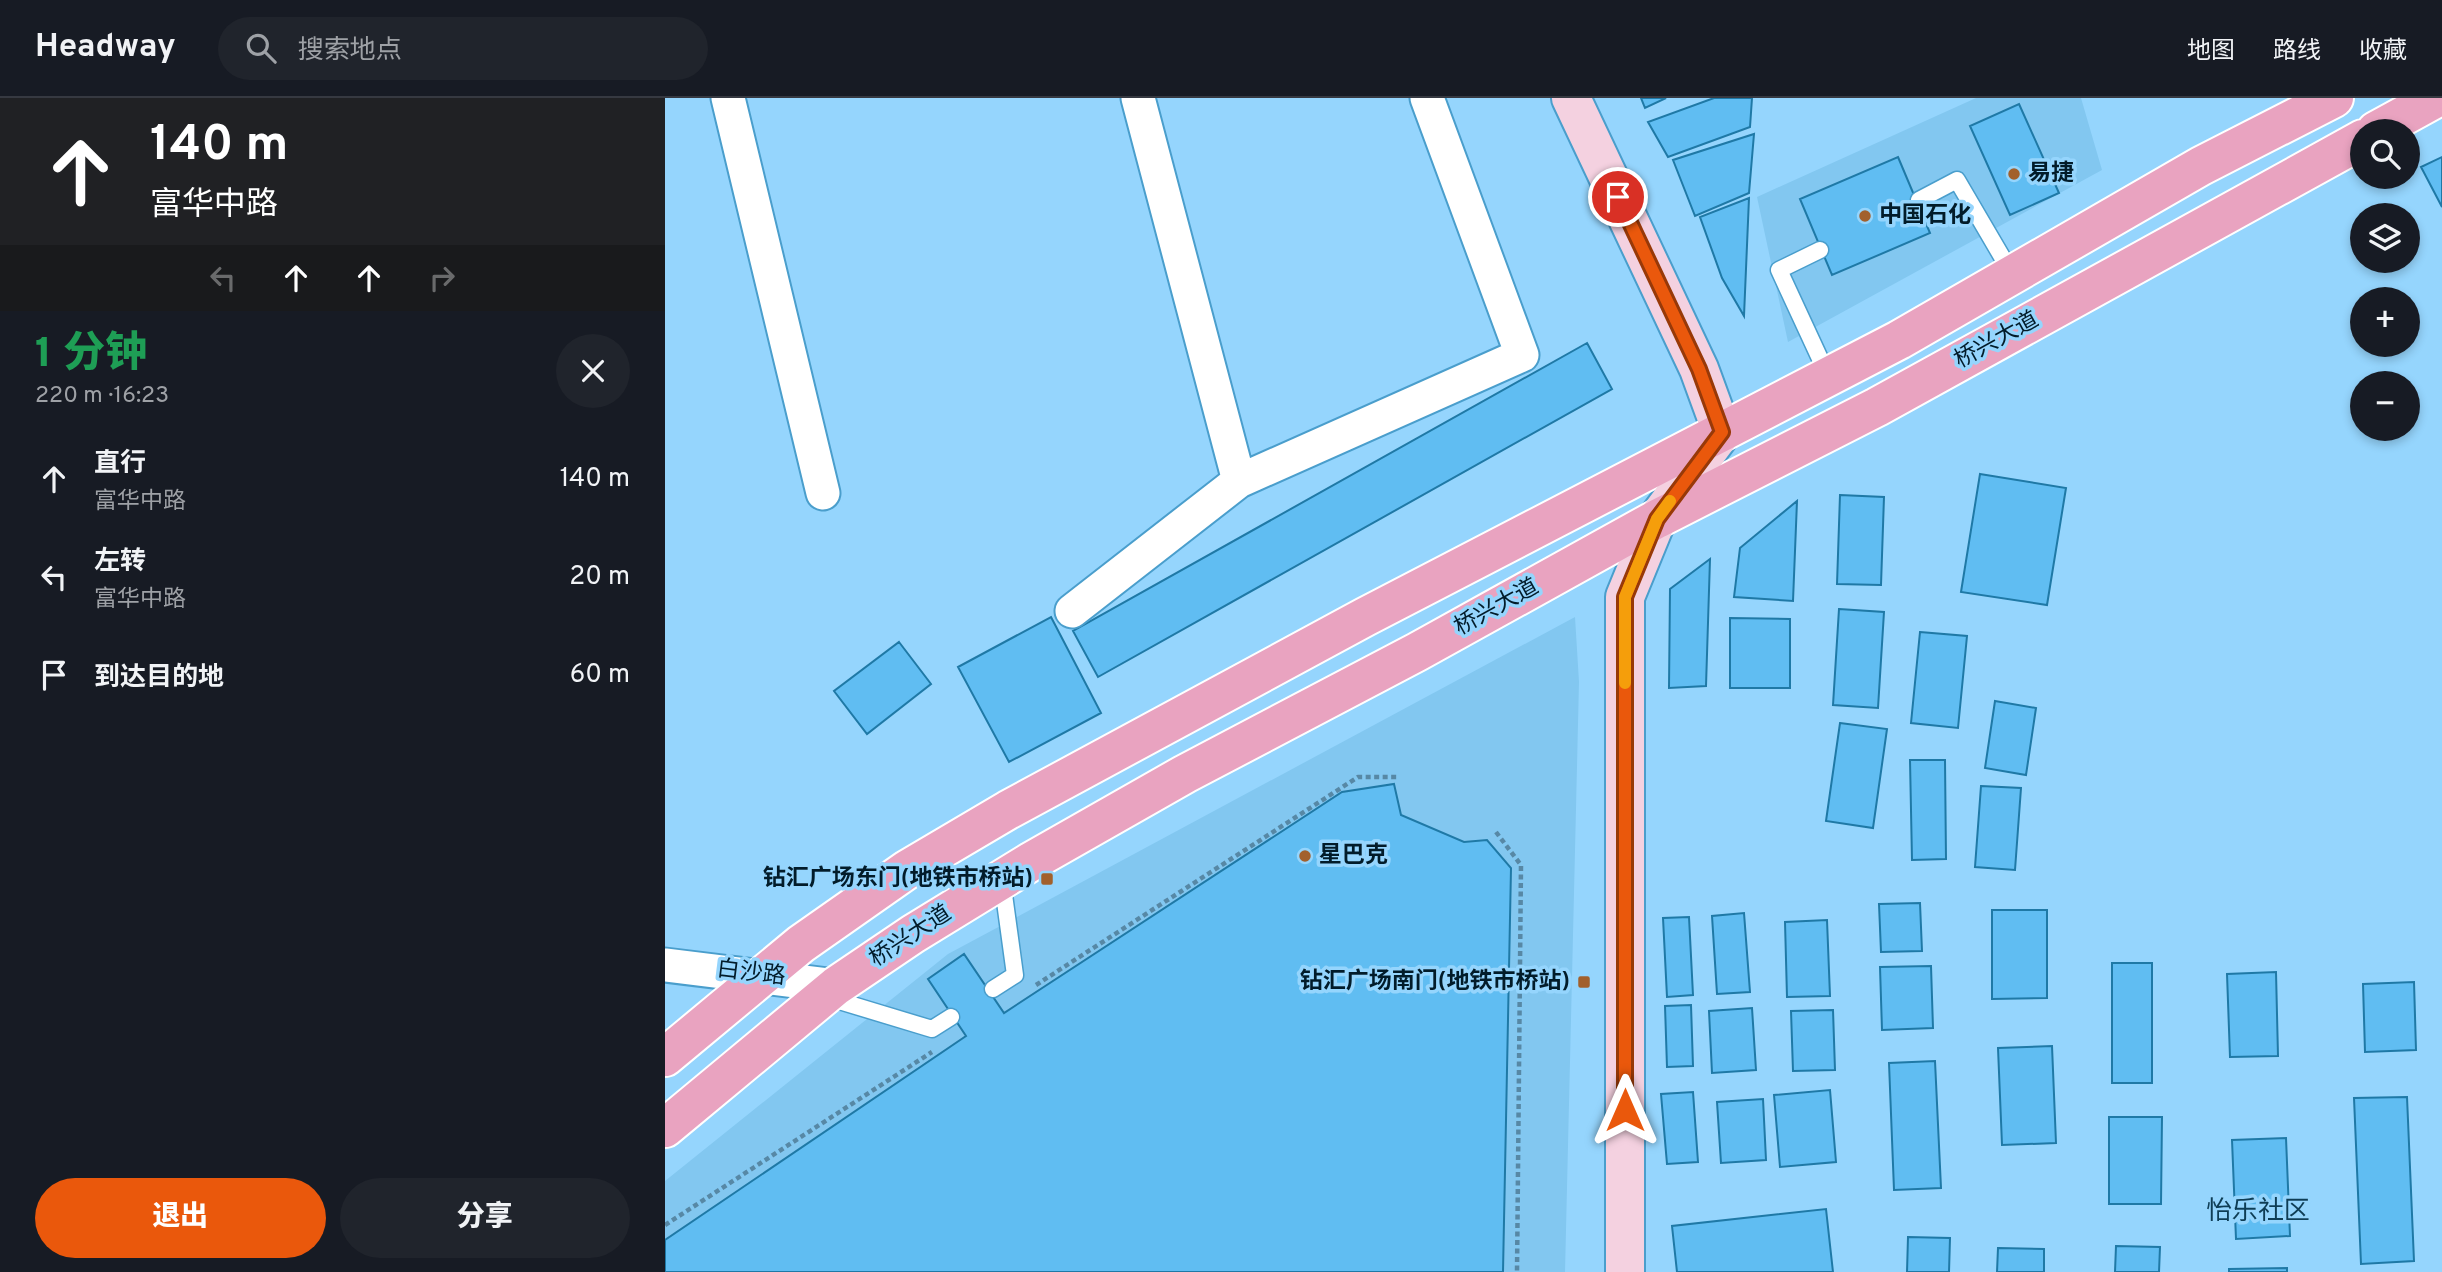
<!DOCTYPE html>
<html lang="zh">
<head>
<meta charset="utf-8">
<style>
	body { margin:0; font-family:Overpass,"Noto Sans SC",sans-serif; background:#20242c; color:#f1f3f6; height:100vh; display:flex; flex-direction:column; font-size:26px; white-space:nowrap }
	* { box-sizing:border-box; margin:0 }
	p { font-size:23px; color:#9ea1a6 }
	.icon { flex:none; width:38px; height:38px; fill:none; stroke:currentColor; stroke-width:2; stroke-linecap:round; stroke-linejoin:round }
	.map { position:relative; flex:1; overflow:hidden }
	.drawer { display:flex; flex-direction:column; background:#171b24; width:665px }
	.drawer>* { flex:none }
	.banner { background:#202124; color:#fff; overflow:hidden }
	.tools { position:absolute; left:1685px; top:21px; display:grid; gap:14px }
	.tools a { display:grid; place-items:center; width:70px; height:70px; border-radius:50%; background:#171b24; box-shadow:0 4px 10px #0003; font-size:35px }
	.pin { position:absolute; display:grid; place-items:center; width:60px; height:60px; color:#fff; margin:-30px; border:4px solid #fff; border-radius:50%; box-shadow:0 2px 7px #0007 }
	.me { position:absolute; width:77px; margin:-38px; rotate:0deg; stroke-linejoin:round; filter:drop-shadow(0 0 5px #0008) }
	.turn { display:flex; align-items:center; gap:24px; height:147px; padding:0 35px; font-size:32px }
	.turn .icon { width:91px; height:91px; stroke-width:2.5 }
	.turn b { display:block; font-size:49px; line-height:60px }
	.lanes { display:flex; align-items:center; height:66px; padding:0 35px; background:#0003; justify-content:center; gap:35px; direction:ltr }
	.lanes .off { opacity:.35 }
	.round { display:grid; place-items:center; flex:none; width:74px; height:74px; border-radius:37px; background:#20242c }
	.overview { display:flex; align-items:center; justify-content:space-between; height:119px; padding:0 35px }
	h1 { font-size:42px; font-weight:800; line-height:52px; color:#1e9e55 }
	.button { display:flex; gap:14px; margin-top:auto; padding:14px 35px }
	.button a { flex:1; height:80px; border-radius:42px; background:#ea580c; color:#fff; font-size:28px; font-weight:800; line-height:80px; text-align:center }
	.button a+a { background:#20242c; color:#f1f3f6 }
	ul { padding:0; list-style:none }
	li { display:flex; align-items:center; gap:21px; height:98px; padding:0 35px }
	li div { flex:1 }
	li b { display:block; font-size:26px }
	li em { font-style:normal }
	header { display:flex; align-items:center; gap:42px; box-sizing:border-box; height:98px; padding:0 35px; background:#171b24; border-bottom:2px solid #363941 }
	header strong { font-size:33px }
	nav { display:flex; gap:38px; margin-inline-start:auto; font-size:24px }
	.search { width:490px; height:63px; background:#20242c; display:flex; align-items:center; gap:18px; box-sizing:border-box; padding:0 24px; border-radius:38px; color:#9ea1a6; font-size:26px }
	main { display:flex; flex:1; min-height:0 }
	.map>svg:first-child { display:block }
	.built { fill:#82c7f0 }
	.building { fill:#60bdf2; stroke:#1f79a6; stroke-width:2 }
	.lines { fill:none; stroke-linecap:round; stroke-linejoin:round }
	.lane-casing { stroke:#4a9ecc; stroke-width:19 }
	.street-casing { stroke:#4a9ecc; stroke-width:37 }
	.secondary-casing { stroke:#4a9ecc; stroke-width:42 }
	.primary-casing { stroke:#fff; stroke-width:42 }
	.path { stroke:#5788a5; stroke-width:4.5; stroke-dasharray:5 3.5; stroke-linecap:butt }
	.lane { stroke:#fff; stroke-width:16 }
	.street { stroke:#fff; stroke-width:33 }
	.secondary { stroke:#f4d1e0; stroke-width:38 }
	.primary { stroke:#e9a3c0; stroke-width:38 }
	.route-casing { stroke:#983908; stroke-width:18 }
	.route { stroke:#ea580c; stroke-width:12 }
	.slow { stroke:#f59e0b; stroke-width:12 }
	.poi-dot { fill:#a2602c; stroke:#95d5fd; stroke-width:2.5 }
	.labels { text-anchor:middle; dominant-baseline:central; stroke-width:7; stroke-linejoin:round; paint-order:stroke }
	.poi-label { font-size:23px; font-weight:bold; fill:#021c2a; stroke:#95d5fd; text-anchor:start }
	.street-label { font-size:23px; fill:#021c2a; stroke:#95d5fd }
	.quarter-label { font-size:26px; fill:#0e3d55; stroke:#95d5fd }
</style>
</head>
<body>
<header>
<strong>Headway</strong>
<div class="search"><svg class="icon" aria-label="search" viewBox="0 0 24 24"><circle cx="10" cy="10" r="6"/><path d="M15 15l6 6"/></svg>搜索地点</div>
<nav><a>地图</a><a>路线</a><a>收藏</a></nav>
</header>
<main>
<section class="drawer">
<div class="banner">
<div class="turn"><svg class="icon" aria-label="ahead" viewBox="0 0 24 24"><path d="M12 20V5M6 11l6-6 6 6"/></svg><div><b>140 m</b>富华中路</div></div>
<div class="lanes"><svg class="icon off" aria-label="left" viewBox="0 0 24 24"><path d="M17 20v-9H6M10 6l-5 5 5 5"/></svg><svg class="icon" aria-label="ahead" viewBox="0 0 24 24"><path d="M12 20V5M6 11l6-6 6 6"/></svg><svg class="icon" aria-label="ahead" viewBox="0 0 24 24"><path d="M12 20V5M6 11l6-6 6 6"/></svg><svg class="icon off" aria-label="right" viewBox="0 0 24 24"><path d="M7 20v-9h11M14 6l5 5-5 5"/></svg></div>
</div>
<div class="overview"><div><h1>1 分钟</h1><p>220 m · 16:23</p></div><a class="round"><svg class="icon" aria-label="close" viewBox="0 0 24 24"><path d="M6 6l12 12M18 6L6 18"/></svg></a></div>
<ul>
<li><svg class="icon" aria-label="ahead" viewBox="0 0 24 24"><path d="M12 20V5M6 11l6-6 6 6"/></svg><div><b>直行</b><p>富华中路</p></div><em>140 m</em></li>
<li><svg class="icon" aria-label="left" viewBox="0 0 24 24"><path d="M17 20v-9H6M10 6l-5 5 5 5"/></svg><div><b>左转</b><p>富华中路</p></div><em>20 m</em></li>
<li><svg class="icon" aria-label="arrive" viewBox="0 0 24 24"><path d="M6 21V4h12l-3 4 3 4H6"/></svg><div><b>到达目的地</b></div><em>60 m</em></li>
</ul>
<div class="button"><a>退出</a><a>分享</a></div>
</section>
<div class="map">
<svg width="1777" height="1174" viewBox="0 0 1777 1174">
	<rect width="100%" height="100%" fill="#95d5fd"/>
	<path class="built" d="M1311 0H1416L1437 72 1123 244 1092 99Z
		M910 519 914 584 900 1174H0V1083L283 856Z"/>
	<path class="building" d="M976 0H1001L980 10Z
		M1049 0H1087L1085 29 1003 59 983 24Z
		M1354 6 1394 95 1345 117 1305 28Z
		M1089 36 1084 95 1030 118 1008 62Z
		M1233 59 1265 135 1167 177 1135 101Z
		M1777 59V109L1756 69Z
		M1084 100 1079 218 1057 180 1035 119Z
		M922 245 947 291 433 579 408 533Z
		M1315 376 1401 390 1382 507 1296 494Z
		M1175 397 1219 399 1216 487 1172 486Z
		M1132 403 1128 503 1069 499 1075 450Z
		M1045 461 1041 588 1004 590 1005 491Z
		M1174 511 1219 514 1213 610 1168 607Z
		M386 519 436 615 344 664 293 569Z
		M1065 520 1125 521V590H1065Z
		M1255 534 1302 538 1293 630 1246 625Z
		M234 544 266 586 202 636 169 593Z
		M1330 603 1371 610 1361 677 1320 670Z
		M1175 625 1222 631 1208 730 1161 723Z
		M1245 662H1280L1281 761 1247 762Z
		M729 686 736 717 799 744 822 742 846 770 838 1174H0V1142L301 938 263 881 299 856 339 915 677 694Z
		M1316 688 1356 690 1350 772 1310 769Z
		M1255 805 1257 853 1216 854 1214 806Z
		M1327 812H1382V900L1327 901Z
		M1079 815 1085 894 1052 896 1047 818Z
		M1024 819 1028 897 1002 899 998 820Z
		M1162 822 1165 898 1122 899 1120 824Z
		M1447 865H1487V985H1447Z
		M1266 868 1268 930 1217 932 1215 869Z
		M1611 874 1613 958 1565 959 1562 876Z
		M1749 884 1751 952 1700 954 1698 886Z
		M1026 907 1028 968 1002 969 1000 908Z
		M1087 910 1091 972 1047 975 1044 913Z
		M1168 912 1170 972 1128 973 1126 913Z
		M1387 948 1391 1045 1337 1047 1333 950Z
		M1270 963 1276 1090 1229 1092 1224 965Z
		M1165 992 1171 1064 1115 1069 1109 997Z
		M1028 994 1033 1064 1002 1066 996 996Z
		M1742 999 1749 1163 1696 1166 1689 1000Z
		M1098 1001 1101 1062 1056 1065 1052 1004Z
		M1444 1019H1497L1496 1106H1444Z
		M1621 1040 1625 1138 1571 1141 1567 1042Z
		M1161 1111 1168 1174H1012L1007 1128Z
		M1243 1139 1285 1140 1284 1174H1242Z
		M1451 1148 1495 1149 1494 1174H1450Z
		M1333 1150 1379 1151V1174H1332Z
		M1622 1170V1174H1564V1171Z"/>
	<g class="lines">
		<defs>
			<path id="lane" d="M1254 102 1292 82 1347 176
				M1155 152 1114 172 1163 278
				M328 891 350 877 337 782
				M161 899 267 931 286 919"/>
			<path id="street" d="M63 0 158 395
				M473 0 574 383
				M407 513 574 383 857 257 762 0
				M0 867 171 888"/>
			<path id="secondary" d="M906 0 1034 271 1057 334 992 421 960 499V1174"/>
			<path id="primary" d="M1711 33 1771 0
				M0 959 136 846 243 771 343 712 700 519 1234 242 1536 68 1669 0
				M0 1030 171 888 248 836 367 763 520 676 752 554 992 421 1212 309 1698 41"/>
		</defs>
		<use href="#lane" class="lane-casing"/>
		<use href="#street" class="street-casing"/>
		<use href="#secondary" class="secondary-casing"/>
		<use href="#primary" class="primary-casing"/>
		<path class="path" d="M831 734 856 767 852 1174
			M371 887 693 679H732
			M0 1127 267 954"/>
		<use href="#lane" class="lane"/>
		<use href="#street" class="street"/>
		<use href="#secondary" class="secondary"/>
		<use href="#primary" class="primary"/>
	</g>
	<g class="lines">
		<defs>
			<path id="route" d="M953 99 1034 271 1057 334 992 421 960 499V1012"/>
		</defs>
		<use href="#route" class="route-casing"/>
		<use href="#route" class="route"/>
		<path class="slow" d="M960 585V499L992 421 1005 403"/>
	</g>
	<g class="poi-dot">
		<circle cx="1349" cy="76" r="7"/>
		<circle cx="1200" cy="118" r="7"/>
		<circle cx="640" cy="758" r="7"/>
		<rect x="375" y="774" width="14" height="14" rx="3.5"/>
		<rect x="912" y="877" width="14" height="14" rx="3.5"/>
	</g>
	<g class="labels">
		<g class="poi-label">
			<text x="1363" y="76">易捷</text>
			<text x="1214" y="118">中国石化</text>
			<text x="654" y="758">星巴克</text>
			<text x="368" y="781" text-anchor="end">钻汇广场东门(地铁市桥站)</text>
			<text x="905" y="884" text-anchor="end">钻汇广场南门(地铁市桥站)</text>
		</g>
		<g class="street-label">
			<text transform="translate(1332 243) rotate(-29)">桥兴大道</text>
			<text transform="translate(832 510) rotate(-29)">桥兴大道</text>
			<text transform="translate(246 839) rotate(-33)">桥兴大道</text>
			<text transform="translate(86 876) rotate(7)">白沙路</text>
		</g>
		<g class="quarter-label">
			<text x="1593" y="1114">怡乐社区</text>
		</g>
	</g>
</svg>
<div class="tools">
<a><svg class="icon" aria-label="search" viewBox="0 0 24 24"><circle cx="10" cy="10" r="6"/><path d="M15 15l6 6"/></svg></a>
<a><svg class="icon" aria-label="layers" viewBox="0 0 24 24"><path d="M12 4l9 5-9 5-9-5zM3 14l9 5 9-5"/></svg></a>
<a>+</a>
<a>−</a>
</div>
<div class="pin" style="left:953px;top:99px;background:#d93025"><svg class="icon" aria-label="arrive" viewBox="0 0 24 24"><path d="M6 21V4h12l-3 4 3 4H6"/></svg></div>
<svg class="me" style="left:960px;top:1012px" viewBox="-20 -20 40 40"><path d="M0-17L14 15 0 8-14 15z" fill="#ea580c" stroke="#fff" stroke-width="4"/></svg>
</div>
</main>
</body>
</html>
